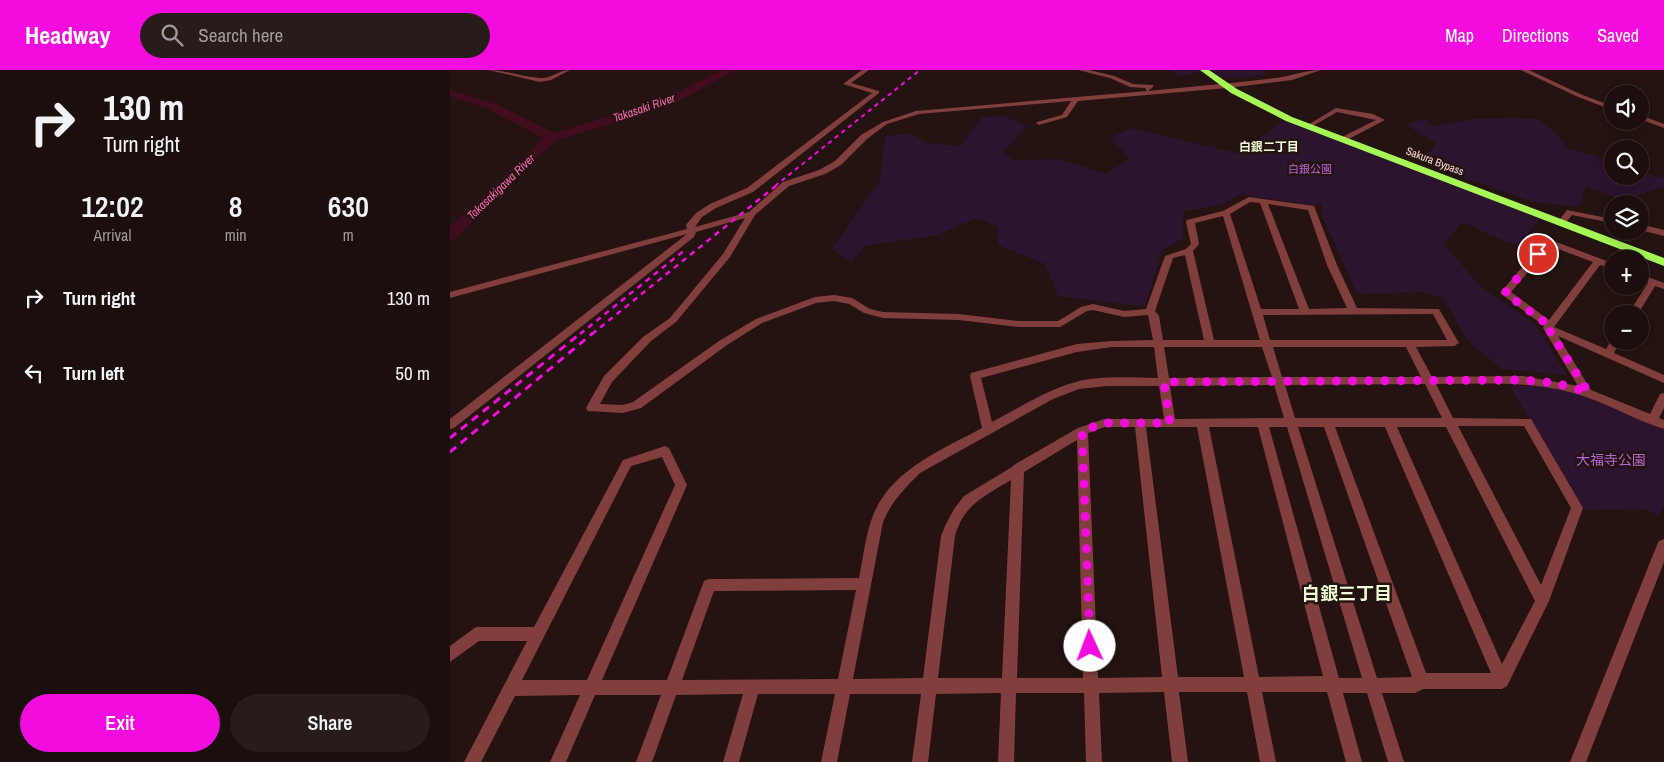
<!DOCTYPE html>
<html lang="en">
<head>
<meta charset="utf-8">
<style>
	body { margin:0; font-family:"Archivo Narrow","Noto Sans JP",sans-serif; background:#281c1a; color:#f1f3f6; height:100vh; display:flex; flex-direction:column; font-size:19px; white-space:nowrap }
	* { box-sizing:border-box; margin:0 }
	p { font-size:16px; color:#a09c9d }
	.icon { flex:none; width:28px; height:28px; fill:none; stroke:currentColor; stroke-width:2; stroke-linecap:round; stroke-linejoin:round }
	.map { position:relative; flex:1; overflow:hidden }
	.details { display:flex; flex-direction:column; background:#1b0e0c; width:450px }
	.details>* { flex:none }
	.guide { background:#1b0e0c; color:#f1f3f6; overflow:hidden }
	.fabs { position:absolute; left:1154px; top:15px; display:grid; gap:10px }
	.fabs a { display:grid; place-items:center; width:45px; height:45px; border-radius:50%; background:#1b0e0c; box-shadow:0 2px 12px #0003,0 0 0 1px #392e2d; font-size:25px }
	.pin { position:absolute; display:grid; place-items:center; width:42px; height:42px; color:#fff; margin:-21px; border:2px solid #fff; border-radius:50%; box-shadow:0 1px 5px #0007 }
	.me { position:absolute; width:55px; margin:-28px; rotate:358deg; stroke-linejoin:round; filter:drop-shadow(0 0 4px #0008) }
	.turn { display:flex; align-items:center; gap:18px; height:105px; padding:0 20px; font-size:22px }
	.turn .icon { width:65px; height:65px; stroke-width:2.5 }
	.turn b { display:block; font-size:35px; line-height:42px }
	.eta { display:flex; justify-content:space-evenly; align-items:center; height:85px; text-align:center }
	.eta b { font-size:30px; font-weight:600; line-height:35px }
	.primary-button { display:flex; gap:10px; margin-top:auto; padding:10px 20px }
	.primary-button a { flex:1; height:58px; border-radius:30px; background:#f20cdd; color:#fff; font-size:20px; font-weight:600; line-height:58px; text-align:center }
	.primary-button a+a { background:#281c1a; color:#f1f3f6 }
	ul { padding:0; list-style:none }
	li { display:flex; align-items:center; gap:15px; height:75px; padding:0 20px }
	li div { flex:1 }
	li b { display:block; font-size:19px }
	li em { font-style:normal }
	header { display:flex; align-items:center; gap:30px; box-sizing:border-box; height:70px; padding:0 25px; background:#f20cdd; color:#fff }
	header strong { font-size:24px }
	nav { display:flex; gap:28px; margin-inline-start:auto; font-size:18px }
	.search { width:350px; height:45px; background:#281c1a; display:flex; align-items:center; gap:12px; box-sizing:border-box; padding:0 18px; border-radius:28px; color:#a09c9d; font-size:19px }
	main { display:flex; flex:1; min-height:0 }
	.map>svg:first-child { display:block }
	.green { fill:#2c132e }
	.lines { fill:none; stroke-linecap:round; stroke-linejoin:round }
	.river { fill:#400d20; fill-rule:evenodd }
	.minor { fill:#803f3d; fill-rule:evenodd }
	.highway { fill:#a5f756; fill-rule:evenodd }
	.rail-far2 { stroke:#f20cdd; stroke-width:2; stroke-dasharray:4.5 4; stroke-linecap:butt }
	.rail-far1 { stroke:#f20cdd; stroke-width:2.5; stroke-dasharray:5.5 5; stroke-linecap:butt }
	.rail { stroke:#f20cdd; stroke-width:3; stroke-dasharray:8 6; stroke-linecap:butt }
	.route { stroke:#f20cdd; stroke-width:9; stroke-dasharray:0 16.2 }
	.labels { text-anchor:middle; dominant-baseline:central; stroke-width:5; stroke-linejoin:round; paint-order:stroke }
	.far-street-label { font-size:11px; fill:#fdd9d5; stroke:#241310 }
	.far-park-label { font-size:11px; fill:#bb64da; stroke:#241310 }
	.far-water-label { font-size:12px; font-style:italic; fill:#f868b7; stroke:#241310 }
	.far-neighbourhood-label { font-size:12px; font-weight:bold; fill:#effdd7; stroke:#241310 }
	.park-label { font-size:14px; fill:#bb64da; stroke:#241310 }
	.near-neighbourhood-label { font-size:18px; font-weight:bold; fill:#effdd7; stroke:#241310 }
</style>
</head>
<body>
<header>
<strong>Headway</strong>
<div class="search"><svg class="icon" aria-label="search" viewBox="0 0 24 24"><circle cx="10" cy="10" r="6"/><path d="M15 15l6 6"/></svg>Search here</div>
<nav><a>Map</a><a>Directions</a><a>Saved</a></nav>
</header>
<main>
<section class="details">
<div class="guide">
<div class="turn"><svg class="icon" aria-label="right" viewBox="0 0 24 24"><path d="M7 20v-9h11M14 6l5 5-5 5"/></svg><div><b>130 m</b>Turn right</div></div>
</div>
<div class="eta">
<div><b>12:02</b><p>Arrival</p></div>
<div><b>8</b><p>min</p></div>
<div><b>630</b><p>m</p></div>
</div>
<ul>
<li><svg class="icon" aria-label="right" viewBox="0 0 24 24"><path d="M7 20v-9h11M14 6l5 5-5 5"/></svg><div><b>Turn right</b></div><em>130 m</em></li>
<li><svg class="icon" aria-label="left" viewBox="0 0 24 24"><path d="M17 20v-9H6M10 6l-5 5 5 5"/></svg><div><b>Turn left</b></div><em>50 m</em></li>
</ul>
<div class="primary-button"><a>Exit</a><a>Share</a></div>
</section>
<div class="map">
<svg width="1214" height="692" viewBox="0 0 1214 692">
	<rect width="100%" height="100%" fill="#241310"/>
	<path class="green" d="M719 0H817L814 4 801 7H763L749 2 731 7Z
		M554 46 577 56 554 81 562 90 610 89 656 104 680 88 660 68 680 58 787 83 835 50 1092 147 1066 176 1012 152 994 174 1030 216 1085 254 1117 305 1052 299 1018 271 993 228 972 222 907 224 872 145V133L861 136 790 124 774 134 733 142V169L712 180 695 237 608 226 595 194 548 175V157L527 148 488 165 415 176 401 192 382 179 430 110 435 66 459 63 478 73 511 76 531 47Z
		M1061 48 1088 49 1105 62 1119 79 1162 91V106H1190V102L1214 108V119L1210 117 1176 131 1136 116 1129 137 1082 132 972 93 986 73 956 55 975 49 985 56 1024 49Z
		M1059 315C1081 315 1103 317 1125 321 1156 328 1186 346 1214 360V435L1209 446 1194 439 1133 440Z"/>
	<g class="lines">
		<path class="river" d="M272 0H286L218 37 107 70 94 81 5 169 0 171V157L94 68 36 38 0 26V20L44 33 104 63 210 31Z"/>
		<path class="minor" d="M38 0C56 0 72 7 90 8 101 9 109 0 120 0L101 10 90 12Z
			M412 0H419L401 13 429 21V23L303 122 266 138 252 147 245 157 299 142 333 112 369 100 385 91 411 65 433 52 466 41 697 21 695 18 680 17 660 8 628 0H639L664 6 683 14 703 15V17L698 21C741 17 783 13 826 8 841 6 856 0 871 0L842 10 777 18 628 31 617 47 589 55 586 53 587 52 612 45 621 31 469 44 437 54 417 69 391 95 375 104 339 116 305 145 280 187 226 252 201 271 162 312 150 334 173 335 183 332 269 271 306 249 365 227 384 225 402 228 420 239 433 242 509 244 569 251H608L631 237 643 234 674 241 696 239 715 186 736 179 741 174 736 152 737 150 773 141 799 127 864 136 887 195 907 238 989 239 1009 273 1004 276 966 277 982 307 1073 306 1128 316 1093 258 1094 256 1050 223 1095 170H1101L1162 193V199L1150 195 1104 257 1156 279 1162 269V271H1171L1164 283 1214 305V313L1108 266 1141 320 1200 344 1210 324 1214 323V338L1209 348 1214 350V359C1185 350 1159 334 1130 325 1083 310 1034 314 986 314L1003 348 1081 349 1133 438 1099 531 1057 616 1052 619H973L965 623H932L954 692H938L917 623H893L912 692H896L877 622H812L826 692H810L797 622H729L738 692H722L714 622 649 623 652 692H636L634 623H566L564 692H548L551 623 486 624 478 692H462L471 624H400L387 692H371L385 624H308L289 692H273L293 624 226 625 202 692H186L211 625H145L116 692H100L130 625 65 626 31 692H14L77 571H29L0 592V576L26 557H84L173 390 215 376 219 378 237 415 152 610H217L254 511 259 509 409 508C413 489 415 469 421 451 437 401 490 381 532 358L520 306 521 303 627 274 662 271 703 270 698 245 674 247 643 240 637 241 610 257H569L509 250 433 248 414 243 399 234 384 231 366 233 312 253 277 275 191 338 173 343 138 341 136 338 154 306 193 267 220 248 273 184 295 148 246 162 244 167 4 358 0 359V349L237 164 0 228V222L237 159 236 155 246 143 260 134 297 118 422 23 393 14ZM800 132 810 133 849 239H811L780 144ZM818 134 858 140 877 195 897 238 859 239ZM773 146 810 270H764L743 181 749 174 745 153ZM1100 176 1143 192 1099 250 1061 222ZM735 185 754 270H713L709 246 705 241 723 188ZM983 244 997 270H820L813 245ZM662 277H704L708 308C682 308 652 305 626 312 596 320 569 338 542 352L531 308 627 282ZM714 277H812L822 307 719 308ZM823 277H956L971 307H832ZM975 314 992 348H845L835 315ZM824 315 834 348 725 349 720 316ZM657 316H709L714 349H654L628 358 564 395 562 397 514 426 504 439 495 456 491 466 473 608 403 609 433 452C441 432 455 418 470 403L603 329 629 319ZM1008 356H1074L1121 438 1091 515ZM655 357H685L712 607 648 608 638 363ZM696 357H747L794 607H728ZM759 357H808L873 606 809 607ZM819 357H837L912 608H889ZM848 357H874L962 607 927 608ZM885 357H935L1041 603H976ZM947 357H996L1085 531 1052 594ZM627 370 633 608H567L574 402ZM212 387 225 415 137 610H72L181 396ZM561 410 552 608H488L505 466C514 434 535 426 561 410ZM406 520 388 609 232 610 264 521Z
			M1071 0H1079L1130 24 1162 36V40L1126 26Z
			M886 38 923 44 935 50 893 72 889 70 890 68 926 50 887 42 861 57 856 56Z
			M1190 45 1214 54V58L1190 49Z
			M1117 140 1162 149V153L1122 145 1114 155H1108L1107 153Z
			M1190 154 1214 160V166L1190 160Z
			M1190 204 1214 213V219L1205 216 1188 244H1178L1198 213 1190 210Z
			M1214 469V492L1136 692H1120L1207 475 1209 471Z"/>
		<path class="highway" d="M750 0H759L787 19 842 47 1214 188V196L836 51 781 23Z"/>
		<path class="rail-far2" d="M325 116 470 0"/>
		<path class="rail-far1" d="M130 264 236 179
			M142 264 327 115"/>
		<path class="rail" d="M0 368 131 263
			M0 382 143 263"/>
	</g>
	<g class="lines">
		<path class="route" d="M640 576 632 361 654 353H720L714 312 1073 310 1106 313 1138 322 1098 258 1100 256 1055 223 1088 184"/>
	</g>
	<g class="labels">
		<g class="far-street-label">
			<text transform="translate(985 91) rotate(21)">Sakura Bypass</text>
		</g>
		<g class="far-park-label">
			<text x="860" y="99">白銀公園</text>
		</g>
		<g class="far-water-label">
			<text transform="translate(194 38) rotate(-19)">Takasaki River</text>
			<text transform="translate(51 117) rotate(-44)">Takasakigawa River</text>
		</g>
		<g class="far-neighbourhood-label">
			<text x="819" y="77">白銀二丁目</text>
		</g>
		<g class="park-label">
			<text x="1161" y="390">大福寺公園</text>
		</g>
		<g class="near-neighbourhood-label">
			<text x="897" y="523">白銀三丁目</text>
		</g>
	</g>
</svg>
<div class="fabs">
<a><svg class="icon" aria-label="sound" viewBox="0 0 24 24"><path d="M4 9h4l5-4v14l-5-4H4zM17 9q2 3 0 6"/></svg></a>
<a><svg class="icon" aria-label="search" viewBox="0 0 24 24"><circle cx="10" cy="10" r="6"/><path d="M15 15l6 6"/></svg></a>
<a><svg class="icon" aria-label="layers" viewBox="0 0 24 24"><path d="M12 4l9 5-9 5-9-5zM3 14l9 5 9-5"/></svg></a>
<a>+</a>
<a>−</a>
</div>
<div class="pin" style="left:1088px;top:184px;background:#d93025"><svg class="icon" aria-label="arrive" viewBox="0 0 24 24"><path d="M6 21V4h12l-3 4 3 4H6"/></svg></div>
<svg class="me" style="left:640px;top:576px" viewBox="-20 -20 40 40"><circle r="19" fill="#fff"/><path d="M0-13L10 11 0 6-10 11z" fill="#f20cdd"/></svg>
</div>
</main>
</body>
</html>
